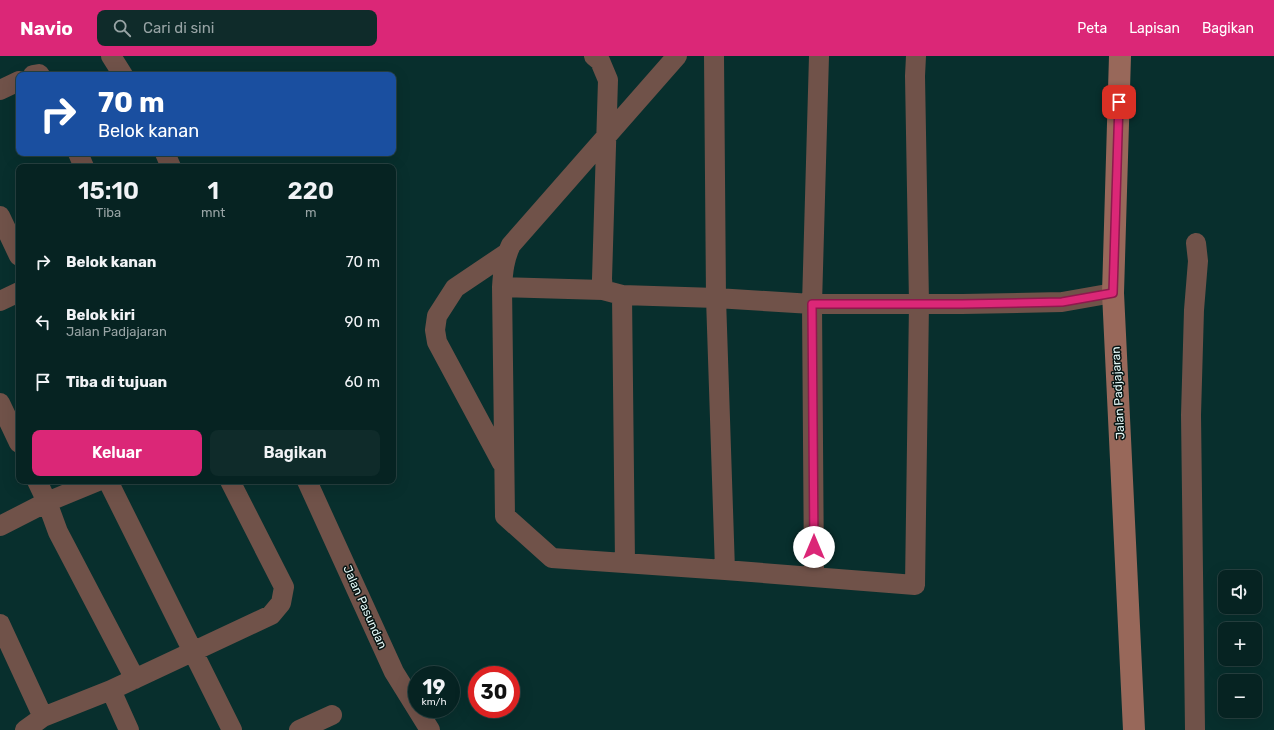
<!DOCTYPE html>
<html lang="id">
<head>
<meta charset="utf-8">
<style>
	body { margin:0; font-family:Rubik,sans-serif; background:#0f2b2a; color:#f1f3f6; height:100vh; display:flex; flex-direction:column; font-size:15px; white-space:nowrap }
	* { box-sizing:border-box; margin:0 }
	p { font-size:13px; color:#98a4a5 }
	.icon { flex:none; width:22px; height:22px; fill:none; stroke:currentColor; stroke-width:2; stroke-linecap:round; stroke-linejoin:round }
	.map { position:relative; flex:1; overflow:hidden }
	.details { position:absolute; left:16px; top:108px; width:380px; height:320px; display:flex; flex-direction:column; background:#062322; border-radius:8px; box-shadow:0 4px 16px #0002,0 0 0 1px #274040 }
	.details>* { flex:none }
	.top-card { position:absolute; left:16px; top:16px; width:380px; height:84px; border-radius:8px; box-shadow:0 4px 16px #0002,0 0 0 1px #274040; background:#1a4fa0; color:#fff; overflow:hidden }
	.controls { position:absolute; left:1218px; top:514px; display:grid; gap:8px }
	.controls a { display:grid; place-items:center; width:44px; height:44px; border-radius:8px; background:#062322; box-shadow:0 4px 16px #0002,0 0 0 1px #274040; font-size:20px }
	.speed { position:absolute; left:408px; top:610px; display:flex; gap:8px; font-size:20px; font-weight:700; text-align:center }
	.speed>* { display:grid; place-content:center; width:52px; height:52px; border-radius:50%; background:#062322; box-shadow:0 4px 16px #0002,0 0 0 1px #274040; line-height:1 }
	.speed small { font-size:10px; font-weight:400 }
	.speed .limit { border:6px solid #d22; background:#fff; color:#111 }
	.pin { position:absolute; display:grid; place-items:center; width:34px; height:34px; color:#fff; margin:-17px; border-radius:8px; box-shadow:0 2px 6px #0006 }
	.me { position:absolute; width:44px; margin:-22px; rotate:0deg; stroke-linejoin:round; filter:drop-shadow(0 0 3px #0008) }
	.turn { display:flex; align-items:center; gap:14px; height:84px; padding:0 16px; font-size:18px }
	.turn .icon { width:52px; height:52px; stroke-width:2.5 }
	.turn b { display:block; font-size:28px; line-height:34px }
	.eta { display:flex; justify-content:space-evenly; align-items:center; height:68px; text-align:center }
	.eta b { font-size:24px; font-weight:600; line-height:28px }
	.action { display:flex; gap:8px; margin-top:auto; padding:8px 16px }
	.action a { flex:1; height:46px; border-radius:8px; background:#db2777; color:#fff; font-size:16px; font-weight:600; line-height:46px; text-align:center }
	.action a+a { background:#0f2b2a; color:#f1f3f6 }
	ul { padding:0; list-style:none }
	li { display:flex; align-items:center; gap:12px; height:60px; padding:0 16px }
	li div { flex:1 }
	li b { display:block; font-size:15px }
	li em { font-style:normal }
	header { display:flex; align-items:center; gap:24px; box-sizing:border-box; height:56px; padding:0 20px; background:#db2777; color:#fff }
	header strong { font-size:19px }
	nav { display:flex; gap:22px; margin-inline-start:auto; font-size:14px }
	.search { width:280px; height:36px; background:#0f2b2a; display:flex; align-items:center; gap:10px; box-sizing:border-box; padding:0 14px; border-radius:8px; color:#98a4a5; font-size:15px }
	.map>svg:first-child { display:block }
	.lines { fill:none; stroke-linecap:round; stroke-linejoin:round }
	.minor { stroke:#705249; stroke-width:20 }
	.secondary { stroke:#98685a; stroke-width:22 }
	.route-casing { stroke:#8e194d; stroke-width:10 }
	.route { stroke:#db2777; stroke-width:7 }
	.labels { text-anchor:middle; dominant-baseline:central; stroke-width:3; stroke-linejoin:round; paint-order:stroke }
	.street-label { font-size:12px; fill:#e5f9f8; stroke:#061413 }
</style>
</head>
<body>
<header>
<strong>Navio</strong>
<div class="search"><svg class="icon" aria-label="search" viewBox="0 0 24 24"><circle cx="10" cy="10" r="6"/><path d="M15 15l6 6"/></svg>Cari di sini</div>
<nav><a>Peta</a><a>Lapisan</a><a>Bagikan</a></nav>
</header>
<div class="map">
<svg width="1274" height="674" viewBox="0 0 1274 674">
	<rect width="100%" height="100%" fill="#082f2d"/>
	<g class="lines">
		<path class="minor" d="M111 0 123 19
			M594 0 600 5 608 24 602 223 603 234
			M677 0 511 189C504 203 503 216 502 231L505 460 552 502 725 514 915 529 919 247 915 20 916 0
			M714 0 716 242 725 514
			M33 19 39 18 40 19
			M0 34 19 25
			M78 97 84 111
			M165 97 171 111
			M0 160 19 200
			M502 231 603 234 622 239 716 242 812 248H962L1062 246 1113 237
			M622 239 625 507
			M0 245 19 236
			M0 347 19 387
			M502 407 437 286 435 274 437 260 455 232 507 197
			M37 425 47 446 58 476 135 623
			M108 425 232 674
			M307 425 394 616 430 674
			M0 470 47 446 98 425
			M814 521 812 248 819 0
			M0 568 43 661
			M111 634 129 674
			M25 674 43 661 111 634 271 559 281 547 284 531 230 425
			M299 674 332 659
			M1195 674 1191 359 1194 254 1198 205 1196 187"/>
		<path class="secondary" d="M1120 0 1113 237 1134 674"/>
	</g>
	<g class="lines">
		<defs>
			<path id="route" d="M814 491 812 248H962L1062 246 1113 237 1119 46"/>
		</defs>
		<use href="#route" class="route-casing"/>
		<use href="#route" class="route"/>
	</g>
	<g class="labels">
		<g class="street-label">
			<text transform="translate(1118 337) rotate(-93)">Jalan Padjajaran</text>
			<text transform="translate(365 551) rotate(66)">Jalan Pasundan</text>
		</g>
	</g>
</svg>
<div class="controls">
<a><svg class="icon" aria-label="sound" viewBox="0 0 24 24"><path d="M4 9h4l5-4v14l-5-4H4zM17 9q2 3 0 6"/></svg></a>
<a>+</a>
<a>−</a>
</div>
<div class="speed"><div>19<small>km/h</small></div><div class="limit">30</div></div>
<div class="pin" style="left:1119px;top:46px;background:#d93025"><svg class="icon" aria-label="arrive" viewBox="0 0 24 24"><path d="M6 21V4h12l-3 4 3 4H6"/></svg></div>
<svg class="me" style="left:814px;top:491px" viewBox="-20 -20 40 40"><circle r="19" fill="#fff"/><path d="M0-13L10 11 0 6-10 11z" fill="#db2777"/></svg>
<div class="top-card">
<div class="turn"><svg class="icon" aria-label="right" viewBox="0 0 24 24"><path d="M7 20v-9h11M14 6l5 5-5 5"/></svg><div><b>70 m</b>Belok kanan</div></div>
</div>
<section class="details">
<div class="eta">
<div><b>15:10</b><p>Tiba</p></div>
<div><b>1</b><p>mnt</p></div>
<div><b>220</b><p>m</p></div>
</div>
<ul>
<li><svg class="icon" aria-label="right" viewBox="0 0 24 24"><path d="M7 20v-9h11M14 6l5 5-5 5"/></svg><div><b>Belok kanan</b></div><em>70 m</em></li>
<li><svg class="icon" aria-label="left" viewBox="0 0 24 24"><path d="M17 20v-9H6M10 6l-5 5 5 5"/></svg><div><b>Belok kiri</b><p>Jalan Padjajaran</p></div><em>90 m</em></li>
<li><svg class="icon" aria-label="arrive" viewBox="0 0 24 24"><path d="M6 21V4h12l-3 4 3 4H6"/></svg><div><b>Tiba di tujuan</b></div><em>60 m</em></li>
</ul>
<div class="action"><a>Keluar</a><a>Bagikan</a></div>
</section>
</div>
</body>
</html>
